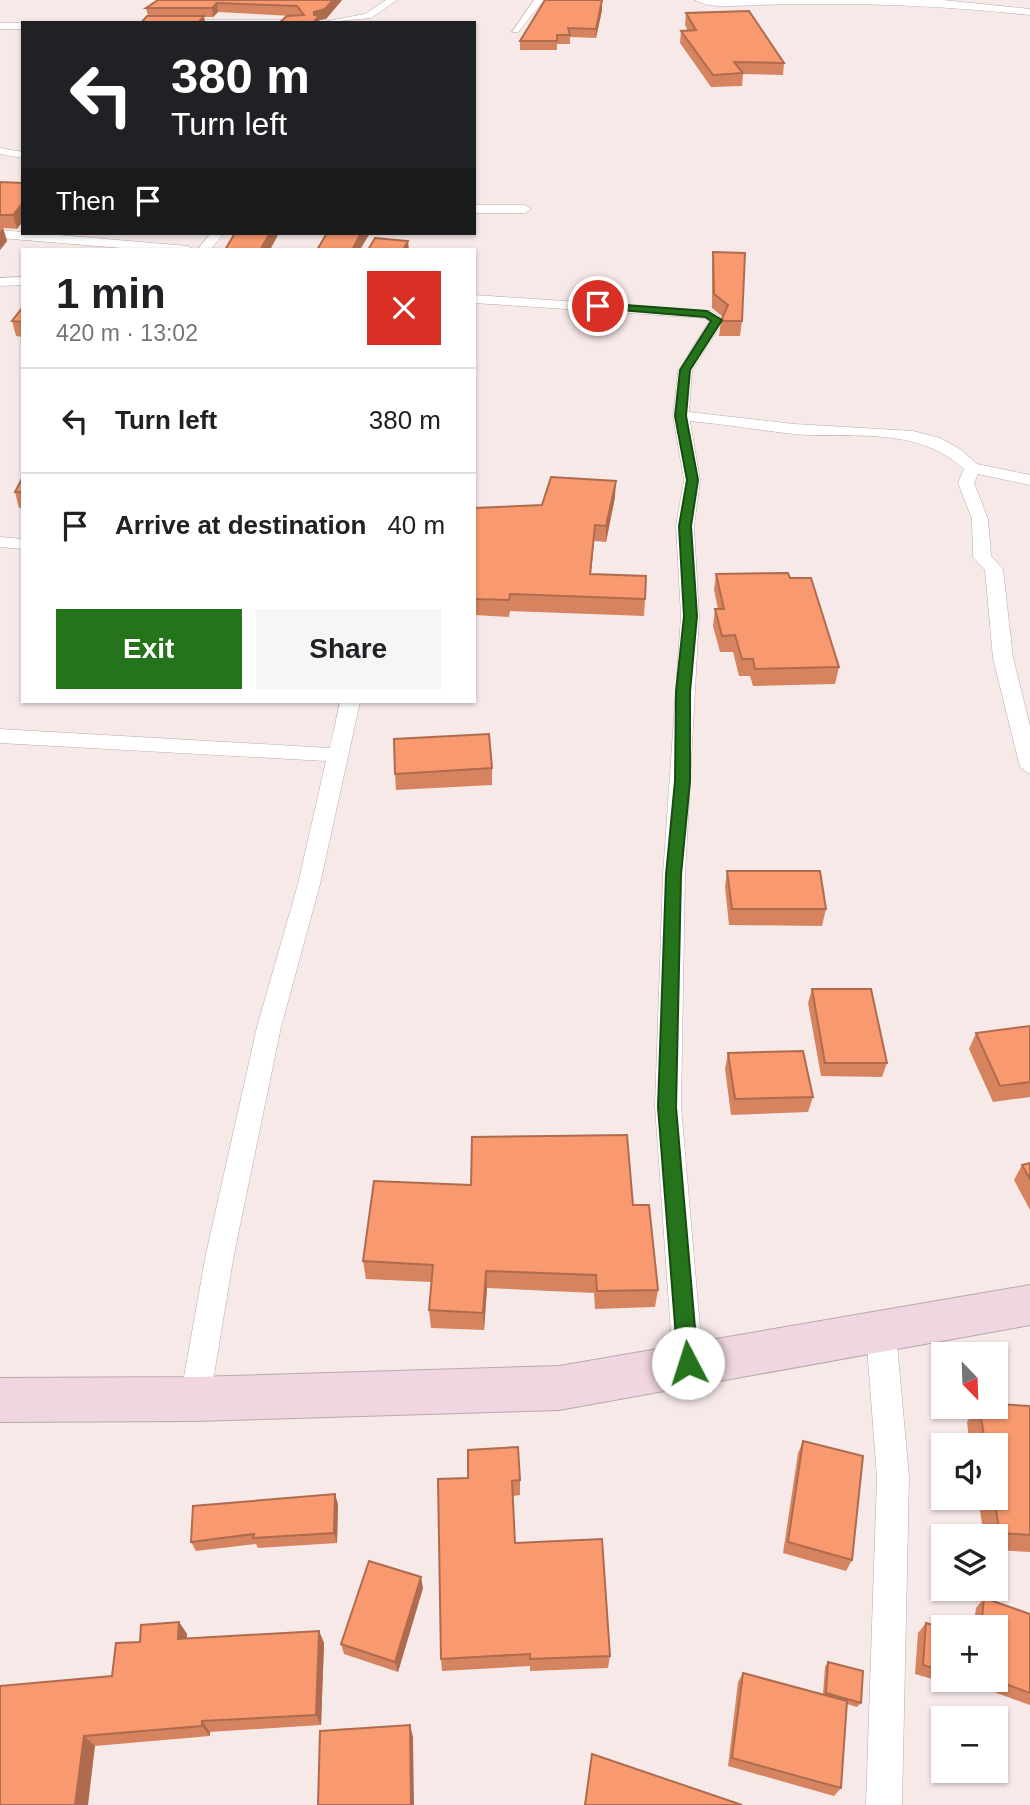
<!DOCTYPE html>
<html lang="en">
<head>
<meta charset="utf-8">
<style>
	body { margin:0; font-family:Arial,sans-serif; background:#f6f6f6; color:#202124; height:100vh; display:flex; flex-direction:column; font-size:26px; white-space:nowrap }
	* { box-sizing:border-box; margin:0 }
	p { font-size:23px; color:#757577 }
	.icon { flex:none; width:38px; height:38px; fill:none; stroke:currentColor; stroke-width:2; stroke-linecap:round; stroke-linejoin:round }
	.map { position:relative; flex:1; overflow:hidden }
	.details { position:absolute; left:21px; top:248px; width:455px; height:455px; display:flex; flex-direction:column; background:#fff; border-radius:0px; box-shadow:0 2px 5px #0004 }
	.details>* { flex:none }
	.guide { position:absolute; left:21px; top:21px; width:455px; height:214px; border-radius:0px; box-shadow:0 2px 5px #0004; background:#202124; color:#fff; overflow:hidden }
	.needle { width:46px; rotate:157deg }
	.controls { position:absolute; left:931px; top:1342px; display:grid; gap:14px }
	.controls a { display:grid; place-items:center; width:77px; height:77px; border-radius:0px; background:#fff; box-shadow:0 2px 5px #0004; font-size:35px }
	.pin { position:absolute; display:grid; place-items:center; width:60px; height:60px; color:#fff; margin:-30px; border:4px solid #fff; border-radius:50%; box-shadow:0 2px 7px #0007 }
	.me { position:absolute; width:77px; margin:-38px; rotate:355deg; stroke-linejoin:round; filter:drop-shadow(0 0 5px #0008) }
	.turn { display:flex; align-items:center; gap:24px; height:147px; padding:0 35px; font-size:32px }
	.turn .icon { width:91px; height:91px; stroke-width:2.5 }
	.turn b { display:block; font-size:49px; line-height:60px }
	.then { display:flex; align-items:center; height:66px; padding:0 35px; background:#0003; gap:14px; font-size:26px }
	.round { display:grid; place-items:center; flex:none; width:74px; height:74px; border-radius:0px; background:#f6f6f6 }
	.headline { display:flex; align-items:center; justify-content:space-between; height:119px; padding:0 35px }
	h1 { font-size:42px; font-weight:600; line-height:52px }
	.action { display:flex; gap:14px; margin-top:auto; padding:14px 35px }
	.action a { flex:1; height:80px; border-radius:0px; background:#25741b; color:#fff; font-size:28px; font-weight:600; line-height:80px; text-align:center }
	.action a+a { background:#f6f6f6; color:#202124 }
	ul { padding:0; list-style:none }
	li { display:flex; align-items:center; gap:21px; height:105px; padding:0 35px; border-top:2px solid #e0e0e0 }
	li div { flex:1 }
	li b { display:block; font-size:26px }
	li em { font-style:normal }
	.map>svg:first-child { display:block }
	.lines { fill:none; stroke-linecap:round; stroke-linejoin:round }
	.street-casing { stroke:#b7aaa9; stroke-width:1 }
	.secondary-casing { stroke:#b7aaa9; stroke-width:2 }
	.street { fill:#fff; fill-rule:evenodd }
	.secondary { fill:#efd6e0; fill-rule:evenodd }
	.wall { fill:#d6845f }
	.shaded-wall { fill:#ae6b4e }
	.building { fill:#f9996f; stroke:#ae6b4e; stroke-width:2 }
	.route { fill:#25741b; stroke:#184b12; stroke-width:2 }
</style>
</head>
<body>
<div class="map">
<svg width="1030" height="1805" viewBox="0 0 1030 1805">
	<rect width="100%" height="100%" fill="#f8e9e9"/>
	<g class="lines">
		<defs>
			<path id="street" d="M386 0H397L371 18 317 23 365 14Z
				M534 0H544L518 32H512Z
				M695 0H943L1030 9V15C938 5 850 2 758 5 740 5 711 10 695 0Z
				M144 20H298L303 23H139Z
				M0 23H23V29H0Z
				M0 148 23 152V158L0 154Z
				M474 205H525L531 209 525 213H474Z
				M0 230 188 246 194 250H145L0 238Z
				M211 233H224L210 250H197Z
				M23 277V285L0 286V278Z
				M474 295 712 311 724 320 692 371 689 412 794 424 913 431 940 438 960 449 977 464 1030 475V485L978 474 974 483 988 519 991 556 1003 569 1013 658 1030 726V774L1020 767 993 658 985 570 973 557 972 519 958 483 964 469C916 425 852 439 793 434 758 430 724 424 690 421L700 480 694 526 699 616 685 875 681 1106 703 1363 698 1373 688 1377 678 1373 673 1363 655 1106 663 875 681 616 676 526 684 480 673 416 678 371 709 321 704 318 474 303Z
				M0 537 23 539V549L0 547Z
				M340 702H360L320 884 281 1027 234 1254 210 1399 206 1410 195 1414 184 1410 180 1399 206 1254 257 1027 298 884 326 761 0 743V729L330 748Z
				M881 1319 891 1323 896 1333 909 1477 902 1805H866L877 1477 866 1333 871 1323Z"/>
			<path id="secondary" d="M1030 1285V1325L559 1410 195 1421 0 1422V1378L195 1377 559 1366Z"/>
		</defs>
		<use href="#street" class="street-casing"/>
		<use href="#secondary" class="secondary-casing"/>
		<use href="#street" class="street"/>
		<use href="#secondary" class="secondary"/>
	</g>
	<path class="wall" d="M158 0H342L326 19 319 20 320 23H279L292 16 218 12 213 17H204L205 23H141L148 16 146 8Z
		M602 1V10L596 38 570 37V44H557V50H520V41Z
		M686 13 784 63 783 75 743 74 742 86 711 87 680 43 681 31H688L685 25Z
		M0 182 23 183V221L17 229 3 228 7 241 0 250Z
		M713 252 742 321 740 336H719L721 321 723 317 712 308V266Z
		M23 307V337L16 336 12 321Z
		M23 477V508H19L15 492Z
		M615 497 606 542 594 541 591 574 645 599 644 616 510 611 509 617 474 615V508L542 505Z
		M716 574 790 578 839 667 835 684 753 686 750 676H739L733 652H720L713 626 715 609H718L714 590Z
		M492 768V785L396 790 395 774Z
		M727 871 826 909 822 926 729 925 725 887Z
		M812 989 887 1063 882 1077 821 1076 808 1003Z
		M1030 1026V1097L993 1102 969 1049 976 1033Z
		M728 1053 813 1097 808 1112 731 1115 725 1069Z
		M1030 1163V1210L1014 1180 1022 1165Z
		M633 1205 658 1290 655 1307 595 1309 594 1293 487 1288 484 1330 431 1328 429 1310 432 1282 366 1279 363 1261Z
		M1030 1406V1552L996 1550V1536H984L978 1498H996V1446H970L967 1422 976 1407Z
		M803 1441 852 1560 846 1571 783 1553 798 1453Z
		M438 1479 520 1480V1495L513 1496 515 1543 610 1656 608 1668 530 1671V1666L442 1671 441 1659Z
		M338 1504 337 1543 258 1548 256 1544 196 1551 191 1542Z
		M423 1588 398 1672 344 1654 341 1644Z
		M984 1598 1030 1614V1705L961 1680H996V1628H973L976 1608Z
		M179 1622 187 1634V1638L319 1631 324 1643 321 1725 210 1732V1736L95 1746 0 1805 112 1676 140 1642Z
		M926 1623 943 1628V1680H950L946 1683 915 1674 918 1633Z
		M828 1662 861 1703 857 1707 847 1704 841 1788 834 1796 728 1766 738 1682 743 1673 823 1694 825 1667Z"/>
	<path class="shaded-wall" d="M333 0H342L326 19 319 20 320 23H313L314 12Z
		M602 1V10L596 38V29Z
		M217 3 218 12 213 17 212 8Z
		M204 16 205 23H198Z
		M23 203V221L17 229 13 215Z
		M3 228 7 241 0 250V232Z
		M270 233H279L270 250H260Z
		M361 233H370L360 250H352Z
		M408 241 409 250H403Z
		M616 481 615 497 606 542V526Z
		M595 525 594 541 589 590 590 574Z
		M486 1271 487 1288 484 1330 483 1313Z
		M335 1494 338 1504 337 1543 334 1533Z
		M421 1577 423 1588 398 1672 395 1662Z
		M179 1622 187 1634 186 1651 178 1639Z
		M319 1631 324 1643 321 1725 316 1715Z
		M202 1721 210 1732V1736L202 1726Z
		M410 1725 413 1737 414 1805H411Z
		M84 1736 95 1746 88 1805H75Z"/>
	<path class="building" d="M158 0H333L325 9 314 12V15L319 16 313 23H279L287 16 304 15 297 6 217 3 212 8H146Z
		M545 0H602L596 29 568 28 570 35H557V41H520Z
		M749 11 784 63 734 62 743 73 713 75 681 31 696 30 686 13Z
		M147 16H204L198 23H141Z
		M0 182 23 183V203L13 215H0Z
		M235 233H270L260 250H225Z
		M327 233H361L352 250H317Z
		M375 238 408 241 403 250H368Z
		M713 252 745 253 742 321H721L728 305 714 294Z
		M23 307V322L12 321Z
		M23 477V492H15Z
		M551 477 616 481 606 526 595 525 590 574 646 576 645 599 510 594 509 600 474 599V508L542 505Z
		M788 573 790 578H811L839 667 755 669 753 659H742L735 635 722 636 715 609H724L716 574Z
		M489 734 492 768 395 774 394 739Z
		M727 871H820L826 909H732Z
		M812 989H871L887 1063H825Z
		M1030 1026V1082L1000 1086 976 1033Z
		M803 1051 813 1097 735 1099 728 1053Z
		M627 1135 633 1205H649L658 1290 597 1291 596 1275 486 1271 483 1313 429 1310 433 1265 363 1261 374 1181 471 1185 472 1137Z
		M1030 1163V1179L1022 1165Z
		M996 1404 1030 1406V1535L1000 1533 994 1498H996V1446H986L979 1407H996Z
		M803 1441 863 1456 852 1560 788 1542Z
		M518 1447 520 1480 512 1481 515 1543 602 1539 610 1656 530 1659V1654L441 1659 438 1479 468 1478V1450Z
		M335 1494 334 1533 253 1538 254 1534 191 1542 193 1506Z
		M369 1561 421 1577 395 1662 341 1644Z
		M984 1598 1030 1614V1693L995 1680H996V1628H981Z
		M179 1622 178 1639 319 1631 316 1715 202 1721V1726L84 1736 75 1805H0V1686L112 1676 116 1643 140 1642 141 1625Z
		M926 1623 943 1628V1671L923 1665Z
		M828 1662 863 1671 861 1703 826 1693Z
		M743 1673 847 1701 841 1788 732 1758Z
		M410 1725 411 1805H318L320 1731Z
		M592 1754 742 1805H585Z"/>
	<path class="route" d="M598 303 707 311 722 320 690 370 686 416 698 480 691 526 697 616 690 692V781L681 875 676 1107 698 1363 695 1370 688 1373 681 1370 678 1363 658 1107 666 875 675 781 676 692 684 616 679 526 687 480 675 416 680 370 711 321 705 317 594 308Z"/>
</svg>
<div class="controls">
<a><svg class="needle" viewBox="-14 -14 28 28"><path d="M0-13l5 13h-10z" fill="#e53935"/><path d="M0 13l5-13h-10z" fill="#757577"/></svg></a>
<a><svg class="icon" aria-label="sound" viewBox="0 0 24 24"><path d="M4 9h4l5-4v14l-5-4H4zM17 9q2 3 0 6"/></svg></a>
<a><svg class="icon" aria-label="layers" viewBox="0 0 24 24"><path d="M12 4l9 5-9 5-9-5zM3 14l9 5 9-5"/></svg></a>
<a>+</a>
<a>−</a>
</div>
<div class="pin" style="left:598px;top:306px;background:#d93025"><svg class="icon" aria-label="arrive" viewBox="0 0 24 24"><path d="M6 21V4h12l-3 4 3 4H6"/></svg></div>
<svg class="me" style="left:688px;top:1363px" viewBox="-20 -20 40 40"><circle r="19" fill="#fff"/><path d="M0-13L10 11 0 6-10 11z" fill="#25741b"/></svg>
<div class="guide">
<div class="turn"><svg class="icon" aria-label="left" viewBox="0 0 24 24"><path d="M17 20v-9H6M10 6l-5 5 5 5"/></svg><div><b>380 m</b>Turn left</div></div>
<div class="then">Then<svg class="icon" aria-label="arrive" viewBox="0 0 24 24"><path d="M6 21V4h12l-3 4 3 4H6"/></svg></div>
</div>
<section class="details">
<div class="headline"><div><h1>1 min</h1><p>420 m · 13:02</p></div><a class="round" style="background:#d93025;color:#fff"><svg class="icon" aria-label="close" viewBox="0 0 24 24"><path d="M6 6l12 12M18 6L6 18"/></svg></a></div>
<ul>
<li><svg class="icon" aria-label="left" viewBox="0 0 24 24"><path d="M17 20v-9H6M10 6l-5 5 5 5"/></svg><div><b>Turn left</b></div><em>380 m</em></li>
<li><svg class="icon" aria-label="arrive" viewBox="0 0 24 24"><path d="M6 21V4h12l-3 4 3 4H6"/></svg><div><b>Arrive at destination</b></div><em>40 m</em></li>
</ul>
<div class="action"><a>Exit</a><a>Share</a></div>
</section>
</div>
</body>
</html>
